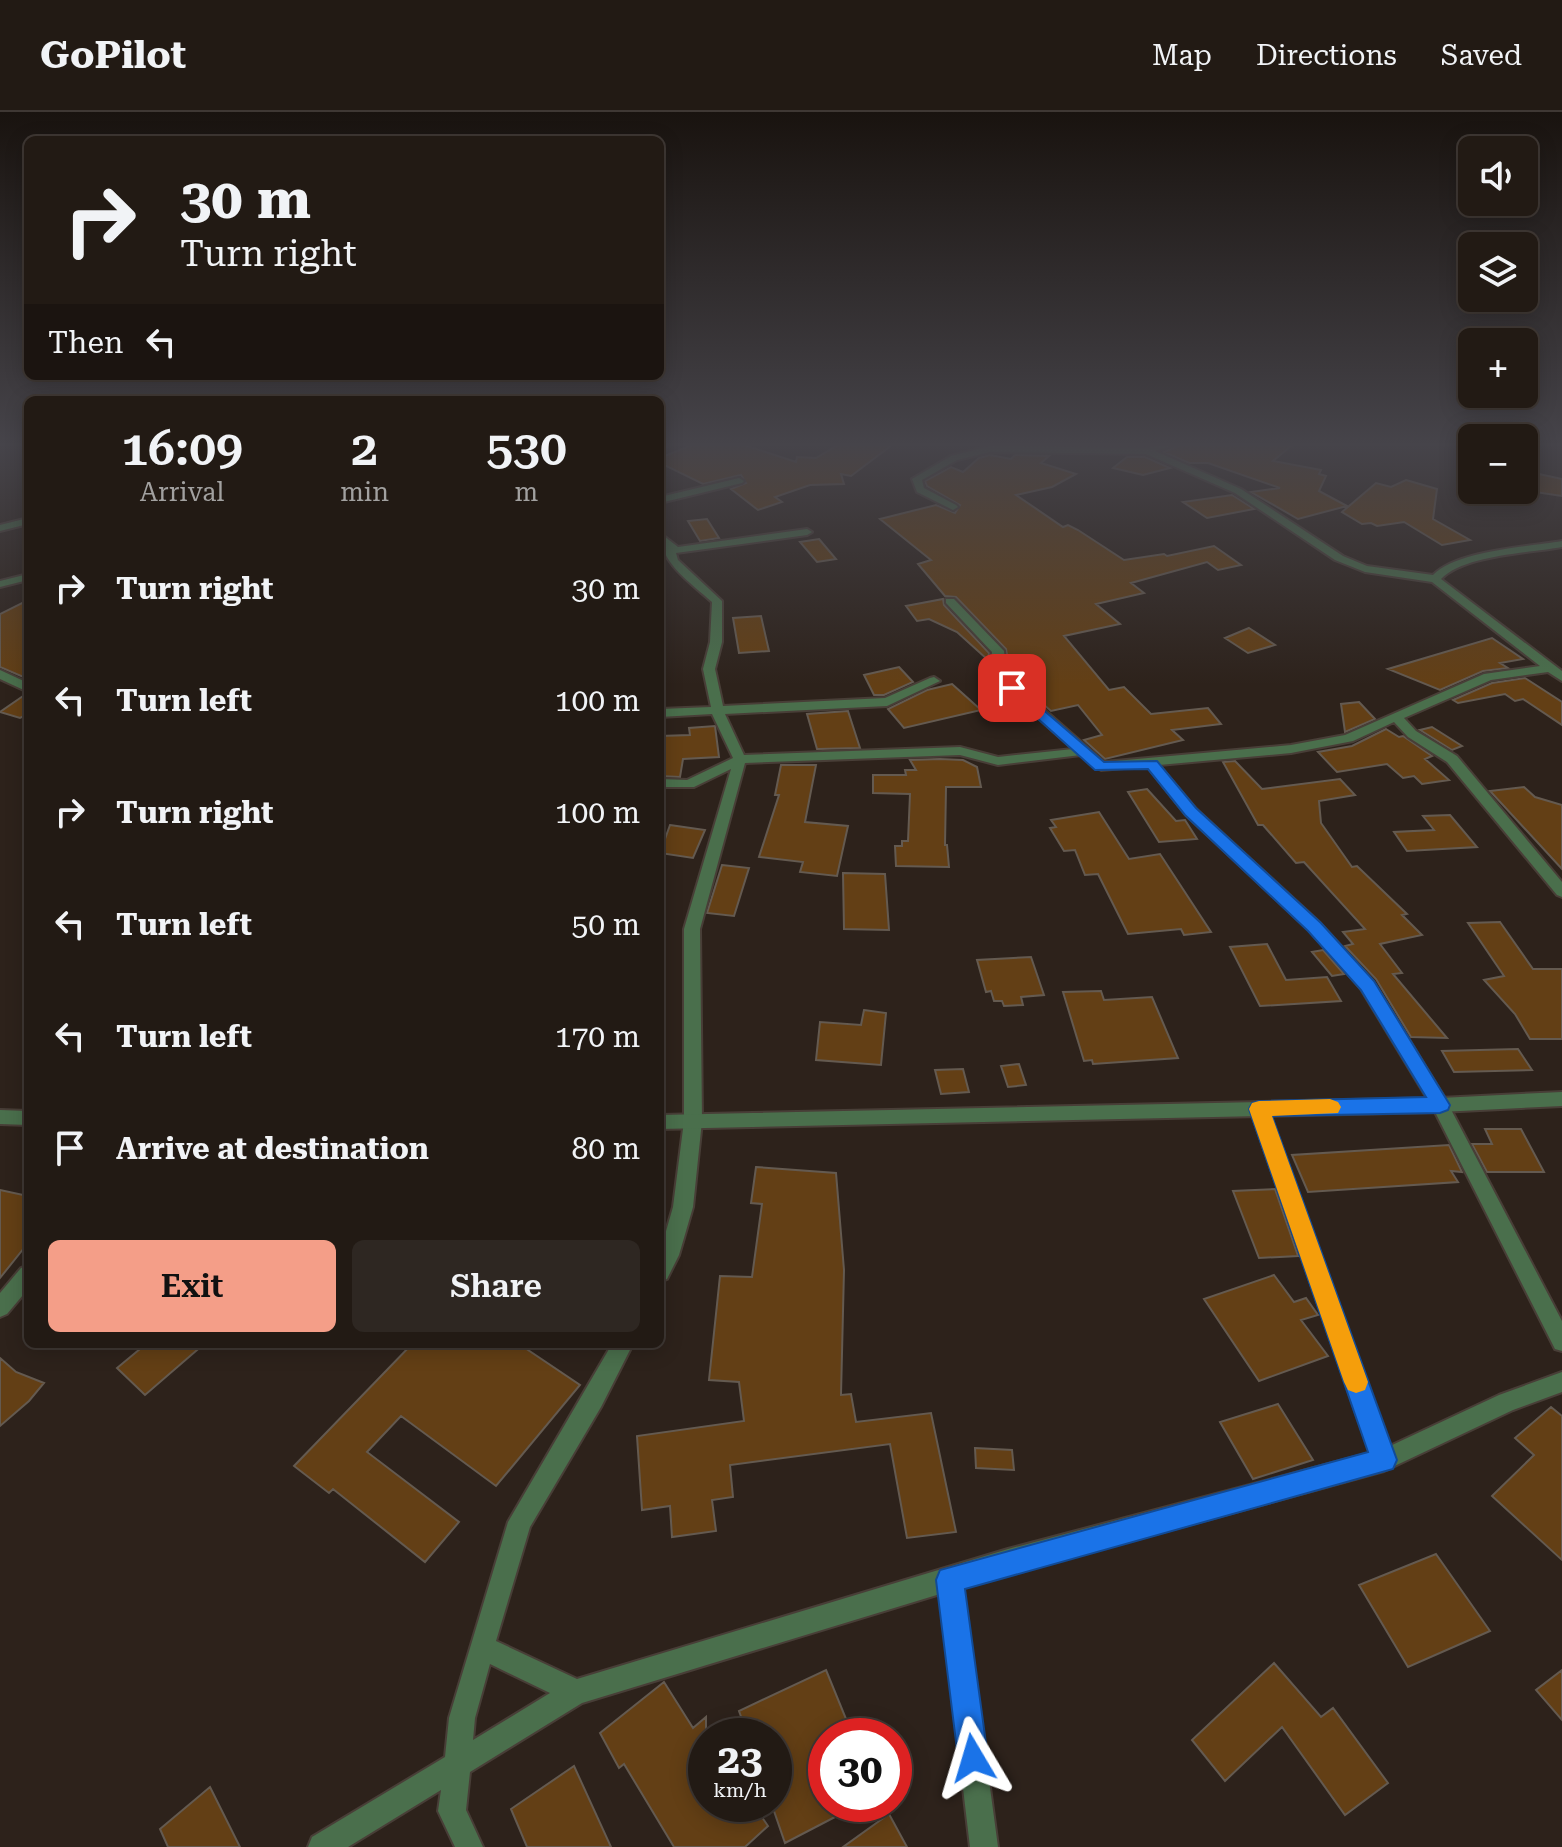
<!DOCTYPE html>
<html lang="en">
<head>
<meta charset="utf-8">
<style>
	body { margin:0; font-family:"Roboto Serif",serif; background:#2e2722; color:#f1f3f6; height:100vh; display:flex; flex-direction:column; font-size:30px; white-space:nowrap }
	* { box-sizing:border-box; margin:0 }
	p { font-size:26px; color:#a2a1a0 }
	.icon { flex:none; width:44px; height:44px; fill:none; stroke:currentColor; stroke-width:2; stroke-linecap:round; stroke-linejoin:round }
	.map { position:relative; flex:1; overflow:hidden }
	.sheet { position:absolute; left:24px; top:284px; width:640px; height:952px; display:flex; flex-direction:column; background:#221a14; border-radius:12px; box-shadow:0 4px 20px #0003,0 0 0 2px #3f3834 }
	.sheet>* { flex:none }
	.top-card { position:absolute; left:24px; top:24px; width:640px; height:244px; border-radius:12px; box-shadow:0 4px 20px #0003,0 0 0 2px #3f3834; background:#221a14; color:#f1f3f6; overflow:hidden }
	.buttons { position:absolute; left:1458px; top:24px; display:grid; gap:16px }
	.buttons a { display:grid; place-items:center; width:80px; height:80px; border-radius:12px; background:#221a14; box-shadow:0 4px 20px #0003,0 0 0 2px #3f3834; font-size:40px }
	.speed { position:absolute; left:688px; top:1606px; display:flex; gap:16px; font-size:40px; font-weight:700; text-align:center }
	.speed>* { display:grid; place-content:center; width:104px; height:104px; border-radius:50%; background:#221a14; box-shadow:0 4px 20px #0003,0 0 0 2px #3f3834; line-height:1 }
	.speed small { font-size:20px; font-weight:400 }
	.speed .limit { border:12px solid #d22; background:#fff; color:#111 }
	.pin { position:absolute; display:grid; place-items:center; width:68px; height:68px; color:#fff; margin:-34px; border-radius:16px; box-shadow:0 4px 12px #0006 }
	.me { position:absolute; width:88px; margin:-44px; rotate:353deg; stroke-linejoin:round; filter:drop-shadow(0 0 6px #0008) }
	.turn { display:flex; align-items:center; gap:28px; height:168px; padding:0 24px; font-size:36px }
	.turn .icon { width:104px; height:104px; stroke-width:2.5 }
	.turn b { display:block; font-size:56px; line-height:68px }
	.then { display:flex; align-items:center; height:76px; padding:0 24px; background:#0003; gap:16px; font-size:30px }
	.eta { display:flex; justify-content:space-evenly; align-items:center; height:136px; text-align:center }
	.eta b { font-size:48px; font-weight:600; line-height:56px }
	.cta { display:flex; gap:16px; margin-top:auto; padding:16px 24px }
	.cta a { flex:1; height:92px; border-radius:12px; background:#f49e88; color:#111; font-size:32px; font-weight:600; line-height:92px; text-align:center }
	.cta a+a { background:#2e2722; color:#f1f3f6 }
	ul { padding:0; list-style:none }
	li { display:flex; align-items:center; gap:24px; height:112px; padding:0 24px }
	li div { flex:1 }
	li b { display:block; font-size:30px }
	li em { font-style:normal }
	header { display:flex; align-items:center; gap:48px; box-sizing:border-box; height:112px; padding:0 40px; background:#221a14; border-bottom:2px solid #3f3834 }
	header strong { font-size:38px }
	nav { display:flex; gap:44px; margin-inline-start:auto; font-size:28px }
	.map>svg:first-child { display:block }
	.building { fill:#633f15; stroke:#645a50; stroke-width:2 }
	.lines { fill:none; stroke-linecap:round; stroke-linejoin:round }
	.minor-casing { stroke:#483e37; stroke-width:4 }
	.tertiary-casing { stroke:#483e37; stroke-width:4 }
	.minor { fill:#4a6f4c; fill-rule:evenodd }
	.tertiary { fill:#4a6f4c; fill-rule:evenodd }
	.route { fill:#1a73e8; stroke:#114b97; stroke-width:2 }
	.slow { fill:#f59e0b }
</style>
</head>
<body>
<header>
<strong>GoPilot</strong>
<nav><a>Map</a><a>Directions</a><a>Saved</a></nav>
</header>
<div class="map">
<svg width="1562" height="1735" viewBox="0 0 1562 1735">
	<rect width="100%" height="100%" fill="#2d221b"/>
	<path class="building" d="M699 330H735L796 350 797 345 816 346 843 330H896L851 364 841 362 844 372 810 373 775 385 782 390 758 398 731 377 746 371 741 363 703 372 660 351V346Z
		M1187 330H1271L1291 334 1273 349 1321 358 1319 362 1326 364 1319 379 1347 394 1298 407 1251 380 1280 376 1208 351H1189L1164 340Z
		M990 343 1011 347 1015 343 1049 344 1041 351 1076 362 1052 375 1016 383 1063 415 1068 413 1078 418 1124 448 1164 442 1167 444 1214 434 1241 453 1218 458 1207 450 1131 471 1144 481 1096 492 1120 512 1064 524 1109 578 1124 575 1151 602 1208 596 1221 612 1172 618 1183 628 1105 647 1084 628 1102 623 1078 593 1051 599 1004 558 1008 549 1006 537 956 485 945 484 918 452 931 448 880 407 936 393 955 401 960 393 927 374 925 369 951 355 963 360 979 346Z
		M1127 345H1145L1170 356 1143 363 1113 356Z
		M1539 362 1562 367V384L1535 380Z
		M1406 368 1437 377 1433 407 1470 428 1442 433 1404 410 1377 414 1371 411 1362 412 1342 400 1376 371 1391 375Z
		M1232 383 1254 397 1207 406 1183 390Z
		M707 407 719 426 700 429 688 409Z
		M819 427 836 447 817 450 800 430Z
		M943 487 944 493 989 541 988 548 957 520 929 507 917 509 906 494Z
		M28 488V567L0 555V502Z
		M761 504 769 539 739 541 733 506Z
		M1249 516 1275 533 1248 541 1225 526Z
		M1492 526 1523 547 1500 551 1508 556 1483 559 1440 578 1388 557Z
		M899 555 913 570 884 583H874L864 563Z
		M1525 566 1562 590V613L1523 587 1515 589 1505 582 1458 591 1453 588 1492 571Z
		M952 572 981 598 904 616 888 597 927 578Z
		M26 582 28 602 20 606 0 600Z
		M1359 590 1375 607 1345 620 1341 592Z
		M848 599 860 636 817 637 807 602Z
		M715 614 719 645 683 647 680 665 660 664V624L690 623 689 616Z
		M1432 615 1462 634 1452 638 1420 618Z
		M1386 617 1399 625 1403 624 1432 644 1425 647 1449 668 1422 672 1414 664 1403 666 1387 652 1337 660 1318 640 1352 634Z
		M940 647 963 648 977 655 981 675H946L945 733H947L949 755 896 754 895 734H902V729H908L910 682 873 681V663H906L905 658H916L910 648Z
		M1235 649 1262 677 1340 667 1355 683 1319 689 1321 711 1352 755 1357 754 1407 802 1402 803 1422 823 1380 832 1402 861 1393 862 1447 926 1411 925 1376 867 1345 834 1353 832 1343 820 1365 817 1304 750 1296 751 1263 713H1258L1223 650Z
		M781 653H816L805 710 848 714 837 764 800 760 803 750 759 745 779 683H775Z
		M1524 675 1535 685 1562 693V757L1490 679Z
		M1147 677 1176 709 1185 708 1197 727 1159 730 1128 680Z
		M1099 700 1129 747 1160 742 1211 820 1184 823 1181 817 1128 822 1098 762 1085 763 1075 738 1064 739 1050 716 1056 715 1051 708Z
		M1450 703 1477 735 1407 739 1394 720 1434 718 1423 704Z
		M670 713 705 718 693 746 660 741Z
		M722 753 749 756 734 804 707 801Z
		M843 761 885 762 889 818 844 817Z
		M1500 810 1533 857H1562V927H1530L1515 902 1484 868 1504 864 1468 811Z
		M1267 832 1286 868 1327 865 1341 889 1260 894 1230 835Z
		M1323 838 1344 862 1332 864 1312 840Z
		M1031 845 1044 883 1021 885 1023 893 1004 894 1002 889H994L991 879 986 880 977 848Z
		M1101 879 1104 888 1152 885 1178 946 1093 952 1092 948 1084 949 1063 880Z
		M864 898 886 901 881 953 816 948 820 910 861 913Z
		M1518 937 1532 958 1454 960 1442 939Z
		M1019 952 1026 973 1008 975 1001 954Z
		M963 957 969 980 941 982 935 958Z
		M1485 1017H1521L1544 1060H1487L1472 1032H1492Z
		M1449 1033 1462 1060 1451 1059 1458 1070 1308 1080 1292 1043Z
		M756 1055 836 1061 844 1158 841 1283 851 1282 856 1310 931 1301 956 1420 907 1426 890 1332 730 1353 733 1385 712 1388 716 1419 672 1425 670 1394 642 1398 637 1324 744 1309 739 1270 709 1268 720 1164 752 1165 762 1092 751 1091Z
		M1275 1077 1298 1144 1259 1146 1233 1079Z
		M0 1078 28 1084V1131L0 1166Z
		M1274 1163 1294 1190 1306 1186 1318 1203 1301 1208 1328 1244 1259 1269 1204 1187Z
		M146 1232H204L145 1283 117 1256Z
		M412 1232H519L580 1273 496 1374 401 1304 367 1340 459 1410 425 1450 333 1377 329 1381 294 1354Z
		M0 1246 16 1260 44 1271 29 1289 0 1314Z
		M1278 1292 1313 1348 1253 1367 1220 1310Z
		M1551 1295 1562 1304V1448L1492 1384 1534 1343 1515 1326Z
		M975 1336 1012 1338 1014 1358 976 1356Z
		M1436 1442 1490 1519 1408 1555 1359 1473Z
		M1274 1551 1321 1605 1333 1596 1388 1671 1345 1703 1282 1615 1225 1669 1192 1628Z
		M826 1558 853 1624H826V1692H860L785 1731 774 1699V1624H748L739 1599Z
		M1562 1558V1608L1536 1578Z
		M664 1570 693 1616 706 1605V1692H753L768 1714 745 1735H674L624 1652 619 1656 600 1621Z
		M574 1654 611 1735H527L511 1697Z
		M210 1675 240 1735H168L160 1717Z
		M889 1702 907 1735H843Z"/>
	<g class="lines">
		<defs>
			<path id="minor" d="M660 330H678L660 336Z
				M1171 330H1184L1155 339 1241 377 1343 444 1367 454 1433 463C1458 438 1527 435 1562 429V435C1530 441 1464 443 1441 467L1562 559V569L1548 560 1491 568 1404 606 1416 619 1457 644 1562 770V785L1557 783 1447 650 1408 625 1394 610 1353 629 1291 641 1159 653 1196 697 1320 811 1373 869 1446 988 1562 1209V1239L1555 1237 1433 996 1361 877 1310 819 1186 703 1147 654 1101 658 1081 643 998 653 960 643 745 651 700 817 702 1009 693 1095 679 1143 667 1167 660 1170V1140L673 1095 684 1009V817L731 657 694 675H660V667L687 668 733 646 712 602 660 605V597L711 595 703 557 710 530 712 490C691 471 660 451 660 421L678 435 807 417 812 420 807 423 676 441 678 448 722 489V530L715 557 723 594 885 586 930 566 934 565 940 569 887 594 725 602 744 643 960 635 998 645 1073 637 990 563 992 540 946 491V487H954L1004 539 1005 549 1000 559 1104 650 1291 633 1345 623 1484 562 1540 554 1432 470 1365 460 1335 448 1235 381 1146 342 990 340 957 348 922 368 924 376 956 393 958 395 953 398 917 380 912 367 951 344 990 334 1147 336Z
				M739 366 744 369 742 371 660 391V385Z
				M28 406V412L0 419V413Z
				M28 462V468L0 475V469Z
				M0 558 28 571V580L0 567Z
				M1259 990 1265 992 1268 997 1390 1334 1499 1283 1562 1260V1280L1513 1298 1384 1359 963 1475 998 1735H970L940 1482 582 1591 470 1660 466 1698 483 1735H455L438 1699 441 1678 348 1735H308L312 1725 445 1645 449 1606 508 1410 612 1232H633L601 1295 530 1415 496 1529 577 1567 1008 1437 1370 1341 1250 997 1253 992ZM490 1552 550 1581 473 1628 475 1606Z
				M28 1153V1177L7 1202 0 1205V1181L21 1156Z"/>
			<path id="tertiary" d="M1562 980V994L1440 1000 660 1017V1003L1440 986Z
				M0 998 28 999V1013L0 1012Z"/>
		</defs>
		<use href="#minor" class="minor-casing"/>
		<use href="#tertiary" class="tertiary-casing"/>
		<use href="#minor" class="minor"/>
		<use href="#tertiary" class="tertiary"/>
	</g>
	<linearGradient id="sky" x2="0" y2="1"><stop stop-color="#19130f"/><stop offset="0.58" stop-color="#46444a"/><stop offset="1" stop-color="#46444a" stop-opacity="0"/></linearGradient>
	<rect width="1562" height="573" fill="url(#sky)"/>
	<path class="route" d="M1012 571 1104 650 1157 649 1196 696 1321 811 1374 869 1450 993 1448 998 1440 1001 1272 1004 1397 1348 1393 1357 965 1477 988 1646 983 1657 973 1661 962 1657 958 1646 936 1468 940 1458 1368 1340 1249 997 1252 991 1259 989 1426 985 1361 878 1308 819 1185 703 1148 657 1095 658 1007 579 1005 576Z"/>
	<path class="slow" d="M1330 987 1338 990 1341 995 1338 1001 1272 1004 1368 1270 1365 1278 1356 1281 1348 1278 1344 1270 1249 997 1252 991 1259 989Z"/>
</svg>
<div class="buttons">
<a><svg class="icon" aria-label="sound" viewBox="0 0 24 24"><path d="M4 9h4l5-4v14l-5-4H4zM17 9q2 3 0 6"/></svg></a>
<a><svg class="icon" aria-label="layers" viewBox="0 0 24 24"><path d="M12 4l9 5-9 5-9-5zM3 14l9 5 9-5"/></svg></a>
<a>+</a>
<a>−</a>
</div>
<div class="speed"><div>23<small>km/h</small></div><div class="limit">30</div></div>
<div class="pin" style="left:1012px;top:576px;background:#d93025"><svg class="icon" aria-label="arrive" viewBox="0 0 24 24"><path d="M6 21V4h12l-3 4 3 4H6"/></svg></div>
<svg class="me" style="left:973px;top:1646px" viewBox="-20 -20 40 40"><path d="M0-17L14 15 0 8-14 15z" fill="#1a73e8" stroke="#fff" stroke-width="4"/></svg>
<div class="top-card">
<div class="turn"><svg class="icon" aria-label="right" viewBox="0 0 24 24"><path d="M7 20v-9h11M14 6l5 5-5 5"/></svg><div><b>30 m</b>Turn right</div></div>
<div class="then">Then<svg class="icon" aria-label="left" viewBox="0 0 24 24"><path d="M17 20v-9H6M10 6l-5 5 5 5"/></svg></div>
</div>
<section class="sheet">
<div class="eta">
<div><b>16:09</b><p>Arrival</p></div>
<div><b>2</b><p>min</p></div>
<div><b>530</b><p>m</p></div>
</div>
<ul>
<li><svg class="icon" aria-label="right" viewBox="0 0 24 24"><path d="M7 20v-9h11M14 6l5 5-5 5"/></svg><div><b>Turn right</b></div><em>30 m</em></li>
<li><svg class="icon" aria-label="left" viewBox="0 0 24 24"><path d="M17 20v-9H6M10 6l-5 5 5 5"/></svg><div><b>Turn left</b></div><em>100 m</em></li>
<li><svg class="icon" aria-label="right" viewBox="0 0 24 24"><path d="M7 20v-9h11M14 6l5 5-5 5"/></svg><div><b>Turn right</b></div><em>100 m</em></li>
<li><svg class="icon" aria-label="left" viewBox="0 0 24 24"><path d="M17 20v-9H6M10 6l-5 5 5 5"/></svg><div><b>Turn left</b></div><em>50 m</em></li>
<li><svg class="icon" aria-label="left" viewBox="0 0 24 24"><path d="M17 20v-9H6M10 6l-5 5 5 5"/></svg><div><b>Turn left</b></div><em>170 m</em></li>
<li><svg class="icon" aria-label="arrive" viewBox="0 0 24 24"><path d="M6 21V4h12l-3 4 3 4H6"/></svg><div><b>Arrive at destination</b></div><em>80 m</em></li>
</ul>
<div class="cta"><a>Exit</a><a>Share</a></div>
</section>
</div>
</body>
</html>
